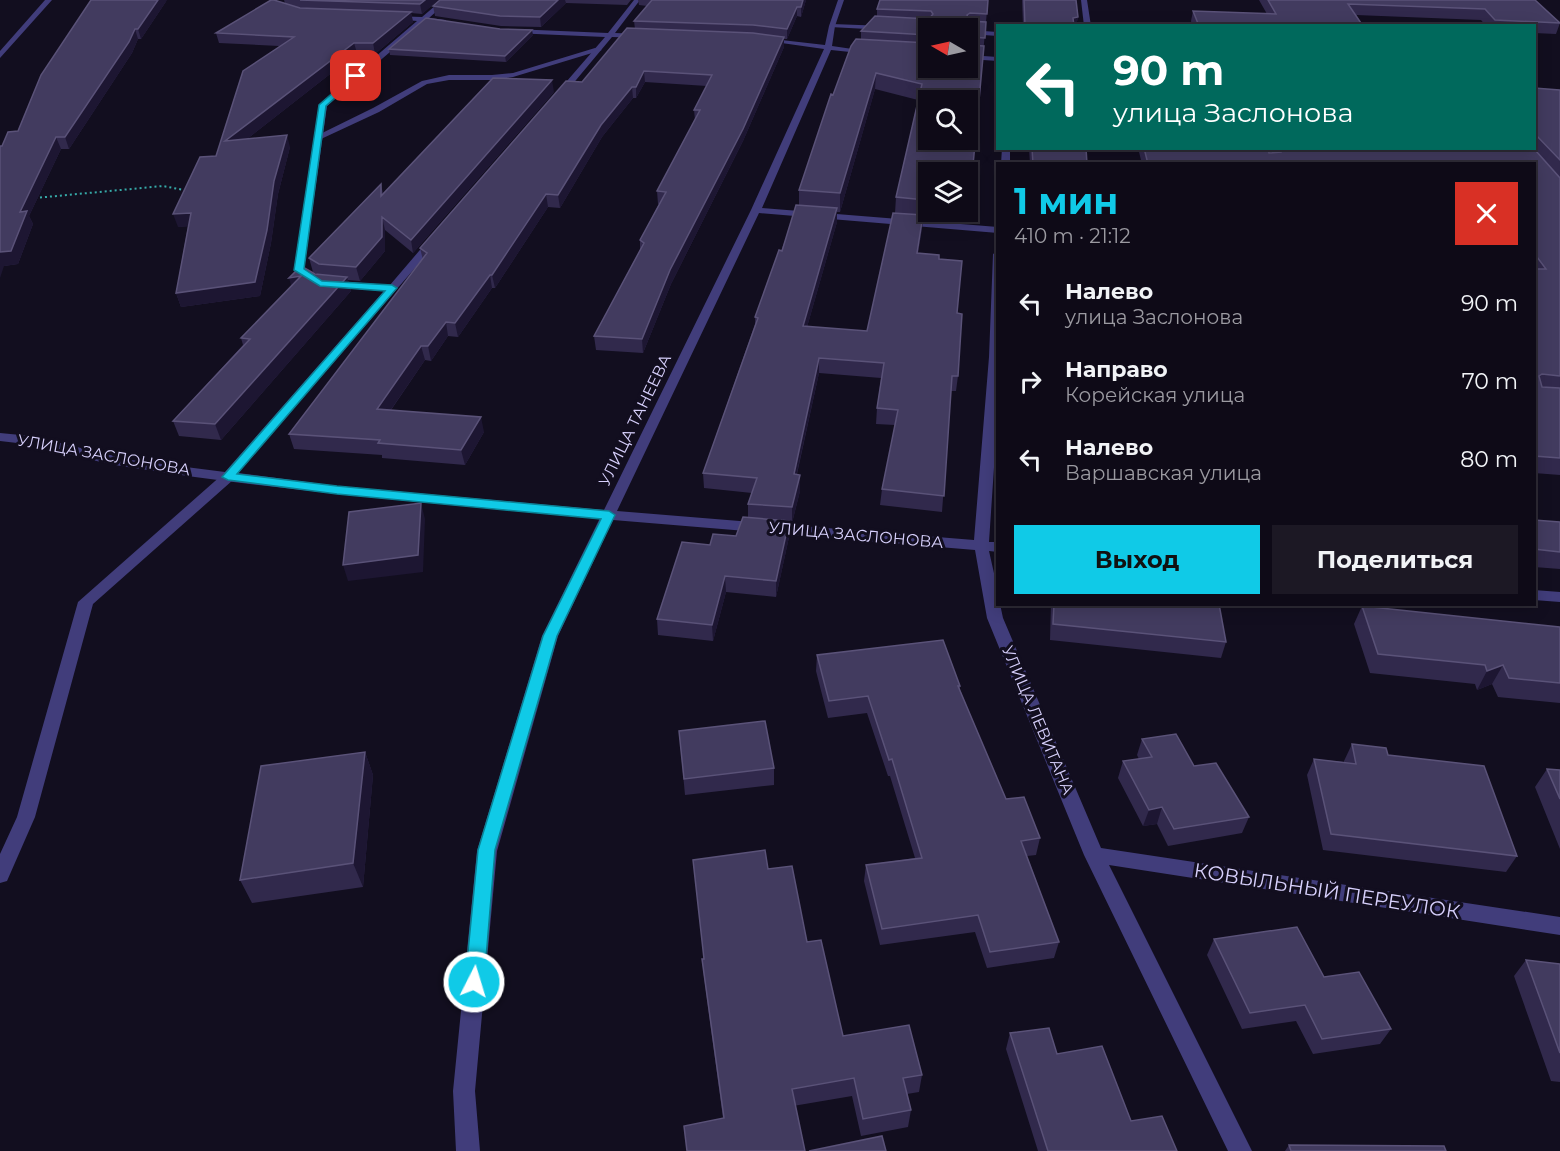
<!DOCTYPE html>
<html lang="ru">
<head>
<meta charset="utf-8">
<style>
	body { margin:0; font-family:Montserrat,sans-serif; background:#1c1824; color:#f1f3f6; height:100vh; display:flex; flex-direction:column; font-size:22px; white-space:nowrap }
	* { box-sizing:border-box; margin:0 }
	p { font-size:20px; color:#9b9aa1 }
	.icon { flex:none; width:33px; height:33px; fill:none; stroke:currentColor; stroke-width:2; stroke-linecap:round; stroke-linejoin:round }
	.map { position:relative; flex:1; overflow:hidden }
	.drawer { position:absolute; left:996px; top:162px; width:540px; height:444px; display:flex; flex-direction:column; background:#0e0a17; border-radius:0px; box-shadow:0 3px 15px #0003,0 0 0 2px #2e2b36 }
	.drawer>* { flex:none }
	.guide { position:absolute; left:996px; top:24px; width:540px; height:126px; border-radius:0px; box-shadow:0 3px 15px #0003,0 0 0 2px #2e2b36; background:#00695c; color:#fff; overflow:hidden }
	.needle { width:39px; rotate:279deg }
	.buttons { position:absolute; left:918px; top:18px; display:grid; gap:12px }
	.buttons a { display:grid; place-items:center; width:60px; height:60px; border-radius:0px; background:#0e0a17; box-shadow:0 3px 15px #0003,0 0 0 2px #2e2b36; font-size:30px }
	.pin { position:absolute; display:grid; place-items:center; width:51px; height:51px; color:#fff; margin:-26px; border-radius:12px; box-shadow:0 3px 9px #0006 }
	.me { position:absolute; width:66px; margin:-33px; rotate:5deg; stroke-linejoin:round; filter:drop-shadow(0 0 4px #0008) }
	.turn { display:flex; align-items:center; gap:21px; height:126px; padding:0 18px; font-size:27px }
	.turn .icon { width:78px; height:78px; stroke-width:2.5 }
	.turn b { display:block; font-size:42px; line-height:51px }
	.round { display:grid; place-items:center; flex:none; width:63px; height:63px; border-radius:0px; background:#1c1824 }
	.head { display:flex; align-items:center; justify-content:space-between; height:102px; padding:0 18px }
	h1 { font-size:36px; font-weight:700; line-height:45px; color:#10cae7 }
	.button { display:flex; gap:12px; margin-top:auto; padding:12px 18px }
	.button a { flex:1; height:69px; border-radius:0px; background:#10cae7; color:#111; font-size:24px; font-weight:700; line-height:69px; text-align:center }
	.button a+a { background:#1c1824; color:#f1f3f6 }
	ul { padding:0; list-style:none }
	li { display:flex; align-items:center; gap:18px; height:78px; padding:0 18px }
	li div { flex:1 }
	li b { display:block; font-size:22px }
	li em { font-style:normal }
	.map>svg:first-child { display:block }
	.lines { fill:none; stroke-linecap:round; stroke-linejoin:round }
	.path { stroke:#36a9a7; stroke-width:2; stroke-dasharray:2 3; stroke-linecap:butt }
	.service { fill:#413d7b; fill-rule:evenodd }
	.minor { fill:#413d7b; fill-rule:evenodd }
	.wall { fill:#31294c; fill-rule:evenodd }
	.shaded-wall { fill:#1d1632 }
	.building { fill:#423b5f; stroke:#5a5278; stroke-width:1.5; fill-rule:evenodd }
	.route { fill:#10cae7; stroke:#0a8396; stroke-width:1.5 }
	.labels { text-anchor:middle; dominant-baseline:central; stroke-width:6; stroke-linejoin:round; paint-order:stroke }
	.street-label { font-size:16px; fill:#d7d0fc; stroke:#120e1f }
	.near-street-label { font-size:20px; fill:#d7d0fc; stroke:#120e1f }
</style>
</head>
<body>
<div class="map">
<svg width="1560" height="1151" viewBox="0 0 1560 1151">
	<rect width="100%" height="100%" fill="#120e1f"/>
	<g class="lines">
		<path class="path" d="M35 198 163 186 189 191"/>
		<path class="service" d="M1081 0H1087L1091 26H1084Z
			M832 24 886 26 890 28 886 30 830 27Z
			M968 30 998 32V36L968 34Z
			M595 48 602 50 513 77 492 80H449L427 84 379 112 321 139 314 137 373 108 422 81 449 75H492L513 73Z
			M228 473 235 477 233 480 93 604 35 817 7 881 0 883V854L17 817 78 602 223 474Z"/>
		<path class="minor" d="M45 0H52L0 58V51Z
			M442 0H449L429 18 446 20V22H425L327 106 304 269 322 280 390 285 431 237 440 239 238 473 337 486 604 510 751 210 824 49 760 40 764 38 825 45 829 26 838 0H844L835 26 832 46 873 52 869 54 831 50 762 208 998 227V233L759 213 617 511 974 540 989 357 993 254 998 251V408L989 542H998V552L989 551 998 591V604H1000L1003 618 1101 848 1560 917V935L1109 865 1252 1151H1228L1084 855 987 618 975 550 613 520 558 636 497 851 475 1091 480 1151H456L453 1091 477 851 542 636 600 518C444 504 288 492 134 468 88 462 46 445 0 441V433L31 436 131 460 225 472 384 291 319 286 294 270 319 105 417 21 394 19 392 16 422 17Z
			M634 0H640L615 33 641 34 644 38 612 37 561 98 554 96 605 37 513 33 509 31 513 29 608 33Z
			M968 55 998 57V61L968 59Z
			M1002 148H1010V164H1001Z
			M1520 148H1529L1560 183V192L1557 191Z
			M1534 590 1560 592V602L1534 600Z"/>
	</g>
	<path class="wall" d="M167 0 141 39H138L132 53 69 149H61L29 216 33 224 18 264 4 266 2 146Z
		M284 0H438L422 14 411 13 413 22 375 54 357 53 247 139 290 147 278 194 271 243 260 296 181 307 176 293 188 226 178 227 216 156 279 46 219 43 216 33 285 3Z
		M440 0H631L627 5 566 3 541 27 501 26 435 16 433 6Z
		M638 0H806L801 17 797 16 787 39H784V47L743 141 671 284 643 353 596 350 594 336 640 250V240L659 204H658L657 191 695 120 694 110 707 86 645 82 636 98H633L602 137 560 208 548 207 495 288H492L458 337 448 336 431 361 425 360 391 410 484 432 465 465 382 458V455L294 449 289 434 423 260 420 248 635 29 634 21 647 6 639 5Z
		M988 0 969 206 968 205V172H928V203H926L918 253 939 259 957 313 958 376 956 391H951L942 512 880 505 882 489 895 425 876 424 877 408 881 378 819 373 797 474 800 491 792 523H789V537L776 597 726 592 713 641 658 635 657 619 710 545 736 536 748 518V504L752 493 704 488 703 473 755 324V317L799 205V190L833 95 861 39V31L877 16V9ZM928 28 968 68H928ZM875 89 918 100 896 197 895 213 867 331 807 327 837 222V212H840Z
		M1022 0H1076L1078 17 1076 26H1023Z
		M1259 0H1535L1560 23 1556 34 1534 33V26H1486L1481 20 1356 15 1363 26H1192L1191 21 1193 11 1267 14Z
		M533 35 506 62 390 55 389 49Z
		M1534 88 1560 90V475L1534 473V164H1142L1138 148H1268L1269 153H1274L1273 148H1525L1524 151H1534L1532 148H1534Z
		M554 92 413 253 385 230V251L360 281 348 280 351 291 221 440 179 436 173 421 243 345 241 338 315 274H317L313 272 309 258 381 184 383 194Z
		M1029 148H1086L1087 164H1030Z
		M1534 520 1560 522V569L1534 567Z
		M1051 604H1219L1226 642 1221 658 1050 640Z
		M1362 606 1560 627V703L1498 697 1492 684 1477 690 1475 684 1370 673 1354 624Z
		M817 655 960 686V690L1006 799 1040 838 1036 855 1027 856 1059 942 1054 958 987 968 975 932 880 945 864 881 866 865 915 858 890 776H888L867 713 828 718 816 671Z
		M679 731 774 768V785L685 795Z
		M1142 739 1194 766 1249 817 1242 833 1168 846 1157 824 1143 826 1118 778 1123 761 1139 759 1137 755Z
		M1352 744 1388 755 1517 856 1506 872 1323 850 1307 775 1314 759 1344 762V761Z
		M365 752 373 775 363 887 252 903 240 880Z
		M1547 769 1560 770V849L1535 787Z
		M693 860 768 869 807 942 843 1036 922 1075 919 1092 907 1094 911 1110 908 1127 861 1136 852 1096 723 1118 704 977 702 959H704Z
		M1214 939 1324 977 1391 1029 1380 1044 1313 1054 1296 1021 1242 1029 1207 955Z
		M1526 960 1560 964V1082L1551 1081 1514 976Z
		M1010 1033 1057 1054 1131 1121 1177 1151H1038L1006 1049Z
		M1289 1145 1446 1151H1285Z"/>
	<path class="shaded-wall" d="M158 0H167L141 39 138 29Z
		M425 0H438L422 14 420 4Z
		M558 0H565L566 3 541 27 540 17Z
		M803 0H806L801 17V7Z
		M797 7V16L787 39V29Z
		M411 12 413 22 375 54 373 43Z
		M1078 17 1076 26H1072L1073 18Z
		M135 29 138 39 132 53 69 149 65 137Z
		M532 30 533 35 506 62 505 56Z
		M784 37V47L743 141 671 284 643 353 642 339 670 270Z
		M354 43 357 53 229 153 225 141Z
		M644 71 645 82 636 98V87Z
		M876 73 875 89 840 212V193Z
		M552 80 554 92 413 253 411 240Z
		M632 87 633 98 602 137 560 208 558 195 601 125Z
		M287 135 290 147 278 194 271 243 260 296 181 307 176 293 274 181Z
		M56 137 61 149 29 216 33 224 18 264 4 266 0 278V252Z
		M928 184 926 203 924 219 925 200Z
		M546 194 548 207 495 288 492 275Z
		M837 208V222L803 341V326Z
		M191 213 195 226 178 227 173 214Z
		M923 215 922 229 916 267 917 253Z
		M382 217 385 230V251L360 281 356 267Z
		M490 275 492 288 458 337 455 323Z
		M301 276 293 292 289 278Z
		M347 277 351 291 221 440 215 424Z
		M446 322 448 336 431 361 428 346Z
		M421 346 425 360 381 424 377 409Z
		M819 358V373L793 490 794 474Z
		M481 417 484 432 465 465 461 450Z
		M800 475V491L792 523V507Z
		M421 503 425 519 423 572 348 581 343 565Z
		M789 521V537L776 597V581Z
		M725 576 726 592 713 641 712 625Z
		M1503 665 1492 684 1477 690 1487 671Z
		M365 752 373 775 363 887 353 863Z
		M1162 807 1157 824 1143 826 1149 810Z"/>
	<path class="building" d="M91 0H158L138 29H135L129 42 65 137H56L20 212 27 211 11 251 0 252V146H2L8 132 18 131 41 75Z
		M271 0H274L300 8 411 12 373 43H354L225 141 287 135 274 181 267 230 255 282 176 293 191 213 173 214 200 157 216 156 243 71 294 37 216 33Z
		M300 0H425L420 4Z
		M440 0H558L540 17 500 16 433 6Z
		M652 0H803L801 7H797L787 29 753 25 634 21Z
		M880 0H988L987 14 970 13 967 15 969 21 986 22 985 38 970 37 968 39V28H928V35L861 31 875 16 929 19 933 14 931 11 877 9Z
		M1024 0H1076L1078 17 1073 18 1074 26H1025Z
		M1268 0H1535L1560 23 1495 20 1485 9 1348 4 1363 26H1199L1193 11 1276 14Z
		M426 18 500 29 532 30 505 56 389 49Z
		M627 28 753 33 784 37 743 129 670 270 642 339 594 336 644 243 640 240 666 192 657 191 700 110H694L712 75 644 71 636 87H632L601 125 558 195 546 194 492 275H490L455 323 446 322 428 346H421L377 409 481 417 461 450 378 443 380 440 289 434 427 253 420 248 566 81 582 82Z
		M856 39 928 43V68H968V40L969 45 984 46 971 187H968V172H928V184L925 200 896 197 922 84 876 73 840 193 799 190 831 94 833 95 851 46ZM928 100H968V140H928Z
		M493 78 552 80 411 240 382 217V237L356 267 319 264 309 258 381 184V196Z
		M1534 88 1560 90V160L1534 133Z
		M1032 148H1086L1087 164H1033Z
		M1144 148H1268L1269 153 1281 152 1280 148H1484L1536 151 1560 178V376L1542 374 1539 376 1542 387 1560 388V458L1534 456V269H1546L1534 253V164H1148Z
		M796 205 837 208 803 326 867 331 893 213 923 215 917 253 939 255V259L962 261 957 313 962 314 958 376H952L944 496 882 489 898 410 877 408 884 363 819 358 794 474 800 475 792 507 748 504 757 478 703 473 758 318 755 317 779 250 782 251Z
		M301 266 315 274 347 277 215 424 173 421 250 339 241 338 301 276 289 278Z
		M421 503 418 555 343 565 349 512Z
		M743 517 789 521 776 581 725 576 712 625 657 619 682 542 710 545 713 534 736 536Z
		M1534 520 1560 522V552L1534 549Z
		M1054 604H1219L1226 642 1053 624Z
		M1362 606 1560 627V683L1509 678 1503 665 1487 671 1485 665 1378 654Z
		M943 640 960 686H958L1006 799 1024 797 1040 838 1021 841 1059 942 990 952 978 915 882 929 866 865 922 858 892 759 889 760 868 696 829 701 817 655Z
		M765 721 774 768 684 779 679 731Z
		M1176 734 1194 766 1216 763 1249 817 1174 829 1162 807 1149 810 1123 761 1152 757 1142 739Z
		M1352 744 1386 748 1388 755 1484 766 1517 856 1331 834 1314 759 1356 764Z
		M365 752 353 863 240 880 261 766Z
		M1547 769 1560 770V799Z
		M765 850 768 869 792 866 807 942 821 940 843 1036 909 1025 922 1075 903 1078 911 1110 863 1119 854 1078 792 1089 805 1151H687L684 1126 724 1118 702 959H704L693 860Z
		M1297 927 1324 977 1359 972 1391 1029 1322 1039 1305 1005 1250 1013 1214 939Z
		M1526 960 1560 964V1053Z
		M1049 1028 1057 1054 1102 1046 1131 1121 1162 1116 1177 1151H1048L1010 1033Z
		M882 1136 886 1151H809Z
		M1289 1145 1444 1146 1446 1151H1291Z"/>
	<path class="route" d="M354 74 360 76 326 106 304 269 322 281 392 285 397 288 237 474 337 486 609 511 615 515 557 636 495 850 484 982 481 988 474 991 467 988 465 982 478 850 543 636 601 519 337 494 228 480 222 477 385 291 320 286 294 270 319 105Z"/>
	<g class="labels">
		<g class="street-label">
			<text transform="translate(635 420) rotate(-64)">УЛИЦА ТАНЕЕВА</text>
			<text transform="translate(104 455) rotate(10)">УЛИЦА ЗАСЛОНОВА</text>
			<text transform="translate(856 535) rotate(5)">УЛИЦА ЗАСЛОНОВА</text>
			<text transform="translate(1038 720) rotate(67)">УЛИЦА ЛЕВИТАНА</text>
		</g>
		<g class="near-street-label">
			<text transform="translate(1327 891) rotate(9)">КОВЫЛЬНЫЙ ПЕРЕУЛОК</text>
		</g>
	</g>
</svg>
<div class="buttons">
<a><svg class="needle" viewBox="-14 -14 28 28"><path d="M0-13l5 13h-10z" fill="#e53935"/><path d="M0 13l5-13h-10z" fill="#9b9aa1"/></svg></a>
<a><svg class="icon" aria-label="search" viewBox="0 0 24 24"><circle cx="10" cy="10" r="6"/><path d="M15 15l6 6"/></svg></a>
<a><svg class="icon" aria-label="layers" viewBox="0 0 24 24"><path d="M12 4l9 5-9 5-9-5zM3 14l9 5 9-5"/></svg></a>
</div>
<div class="pin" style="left:356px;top:76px;background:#d93025"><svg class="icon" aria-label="arrive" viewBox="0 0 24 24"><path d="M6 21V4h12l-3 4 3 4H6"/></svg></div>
<svg class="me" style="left:474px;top:982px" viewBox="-20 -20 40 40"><circle r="17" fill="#10cae7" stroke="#fff" stroke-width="3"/><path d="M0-11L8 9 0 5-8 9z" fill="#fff"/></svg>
<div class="guide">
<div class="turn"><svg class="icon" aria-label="left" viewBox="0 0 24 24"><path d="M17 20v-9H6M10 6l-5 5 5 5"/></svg><div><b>90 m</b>улица Заслонова</div></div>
</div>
<section class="drawer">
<div class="head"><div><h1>1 мин</h1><p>410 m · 21:12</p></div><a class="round" style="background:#d93025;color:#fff"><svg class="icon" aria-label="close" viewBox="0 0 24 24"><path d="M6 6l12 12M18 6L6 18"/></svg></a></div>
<ul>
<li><svg class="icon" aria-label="left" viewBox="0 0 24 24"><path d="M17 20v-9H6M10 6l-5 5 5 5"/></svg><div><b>Налево</b><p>улица Заслонова</p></div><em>90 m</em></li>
<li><svg class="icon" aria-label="right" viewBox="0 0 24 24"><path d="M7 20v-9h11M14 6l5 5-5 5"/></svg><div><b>Направо</b><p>Корейская улица</p></div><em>70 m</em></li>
<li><svg class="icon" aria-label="left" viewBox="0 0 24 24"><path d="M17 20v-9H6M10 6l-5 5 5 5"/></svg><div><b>Налево</b><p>Варшавская улица</p></div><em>80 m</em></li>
</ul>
<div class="button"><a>Выход</a><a>Поделиться</a></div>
</section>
</div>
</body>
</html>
